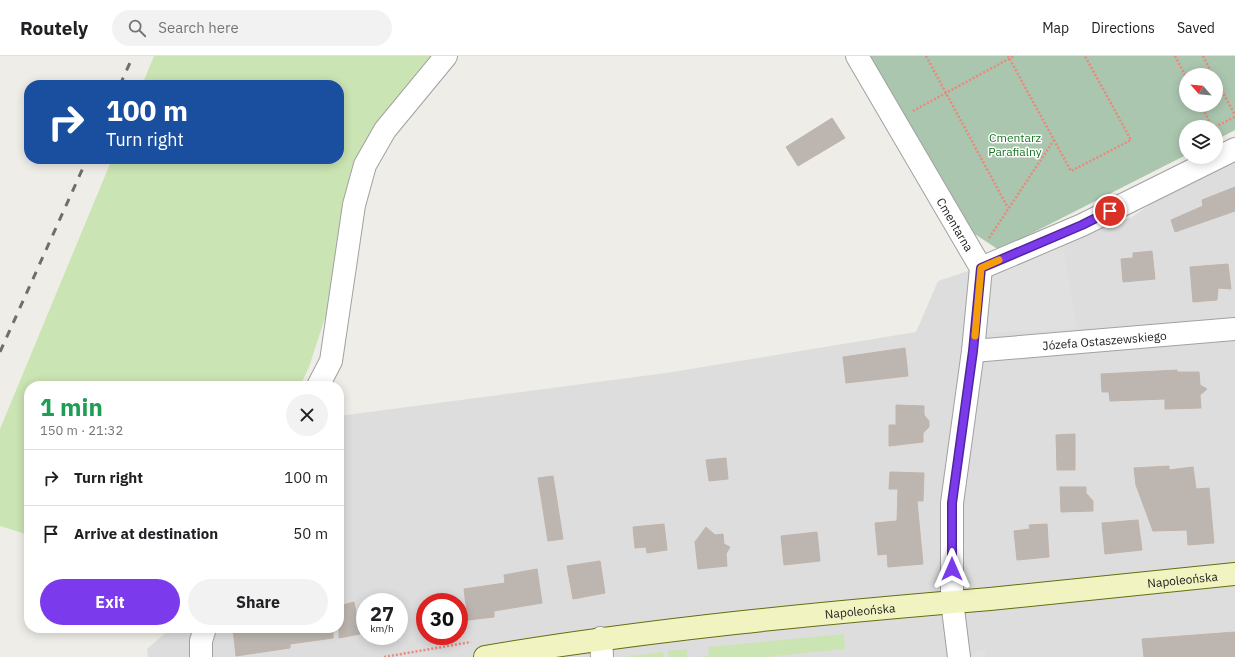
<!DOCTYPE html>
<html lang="en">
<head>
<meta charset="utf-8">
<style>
	body { margin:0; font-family:"IBM Plex Sans",sans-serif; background:#f2f2f2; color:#202124; height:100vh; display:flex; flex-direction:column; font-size:15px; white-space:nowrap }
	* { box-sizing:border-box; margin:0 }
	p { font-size:13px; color:#757577 }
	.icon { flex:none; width:22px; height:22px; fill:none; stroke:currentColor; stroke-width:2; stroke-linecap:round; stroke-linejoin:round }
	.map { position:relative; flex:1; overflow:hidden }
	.side { position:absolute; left:24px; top:325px; width:320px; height:252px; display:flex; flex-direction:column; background:#fff; border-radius:16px; box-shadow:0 2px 10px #0003 }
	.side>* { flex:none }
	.hud { position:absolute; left:24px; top:24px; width:320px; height:84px; border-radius:16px; box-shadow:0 2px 10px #0003; background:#1a4fa0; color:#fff; overflow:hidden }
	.needle { width:26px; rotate:297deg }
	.buttons { position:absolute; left:1179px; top:12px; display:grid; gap:8px }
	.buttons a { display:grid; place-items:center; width:44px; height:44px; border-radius:50%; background:#fff; box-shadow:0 2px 10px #0003; font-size:20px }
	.speed { position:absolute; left:356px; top:537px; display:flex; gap:8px; font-size:20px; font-weight:700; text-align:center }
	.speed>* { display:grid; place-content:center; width:52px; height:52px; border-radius:50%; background:#fff; box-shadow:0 2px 10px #0003; line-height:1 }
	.speed small { font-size:10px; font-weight:400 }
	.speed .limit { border:6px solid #d22; background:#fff; color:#111 }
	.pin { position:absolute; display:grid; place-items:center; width:34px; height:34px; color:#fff; margin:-17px; border:2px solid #fff; border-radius:50%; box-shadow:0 1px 4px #0007 }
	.me { position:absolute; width:44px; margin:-22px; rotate:0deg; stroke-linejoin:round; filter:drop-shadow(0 0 3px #0008) }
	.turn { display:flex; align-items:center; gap:14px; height:84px; padding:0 16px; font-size:18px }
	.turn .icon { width:52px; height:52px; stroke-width:2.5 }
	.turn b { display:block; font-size:28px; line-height:34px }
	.round { display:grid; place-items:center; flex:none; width:42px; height:42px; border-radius:21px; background:#f2f2f2 }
	.headline { display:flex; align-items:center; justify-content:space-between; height:68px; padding:0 16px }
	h1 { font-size:24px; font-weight:800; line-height:30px; color:#1e9e55 }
	.primary-button { display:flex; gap:8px; margin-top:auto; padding:8px 16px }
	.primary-button a { flex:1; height:46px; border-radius:24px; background:#7c3aed; color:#fff; font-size:16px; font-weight:800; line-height:46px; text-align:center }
	.primary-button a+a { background:#f2f2f2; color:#202124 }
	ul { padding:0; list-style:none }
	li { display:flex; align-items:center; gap:12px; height:56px; padding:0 16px; border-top:1px solid #e0e0e0 }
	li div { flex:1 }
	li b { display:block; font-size:15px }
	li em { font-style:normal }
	header { display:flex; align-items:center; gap:24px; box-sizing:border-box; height:56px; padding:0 20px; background:#fff; border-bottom:1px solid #e0e0e0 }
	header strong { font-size:19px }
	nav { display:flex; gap:22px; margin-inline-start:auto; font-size:14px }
	.search { width:280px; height:36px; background:#f2f2f2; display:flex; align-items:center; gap:10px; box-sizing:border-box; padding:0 14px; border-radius:22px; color:#757577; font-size:15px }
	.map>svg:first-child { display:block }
	.residential { fill:#dedddd; fill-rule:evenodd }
	.grass { fill:#cbe4b3 }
	.cemetery { fill:#abc6af; fill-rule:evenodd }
	.parking { fill:#e0e0e0 }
	.building { fill:#bdb6b0; stroke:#c0b4ab }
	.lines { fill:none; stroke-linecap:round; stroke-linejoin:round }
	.street-casing { stroke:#a1a1a1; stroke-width:24 }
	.secondary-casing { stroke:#646e10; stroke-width:24 }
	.path { stroke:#ec877b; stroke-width:2.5; stroke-dasharray:2 2; stroke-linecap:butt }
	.street { stroke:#fff; stroke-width:22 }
	.secondary { stroke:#f1f4c1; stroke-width:22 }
	.rail { stroke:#6e6e6e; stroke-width:3; stroke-dasharray:8 8; stroke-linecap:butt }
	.route-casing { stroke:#51269a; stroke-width:10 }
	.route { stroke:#7c3aed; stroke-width:7 }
	.slow { stroke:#f59e0b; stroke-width:7 }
	.labels { text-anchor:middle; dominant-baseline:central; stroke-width:3; stroke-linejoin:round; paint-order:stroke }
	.park-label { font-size:12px; fill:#17751e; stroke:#fff }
	.street-label { font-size:12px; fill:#202020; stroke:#fff }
</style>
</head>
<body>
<header>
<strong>Routely</strong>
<div class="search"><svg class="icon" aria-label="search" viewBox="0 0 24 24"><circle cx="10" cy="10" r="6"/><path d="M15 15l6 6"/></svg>Search here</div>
<nav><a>Map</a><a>Directions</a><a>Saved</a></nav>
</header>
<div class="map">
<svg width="1235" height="601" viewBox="0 0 1235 601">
	<rect width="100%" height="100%" fill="#efede7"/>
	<path class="residential" d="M1235 90V601H148L147 593 171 572H339V360L666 317 916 276 938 225 1132 161ZM365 546H399V580H365ZM425 546H459V580H425Z"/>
	<path class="grass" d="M154 0H437L353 114 327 256 309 311 300 330H29V479L0 470V373L112 103H339V29H142Z
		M844 578 845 593 766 601H698L709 600 708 591Z
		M687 593V601H669L668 595Z
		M663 596 664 601H625Z"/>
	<path class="cemetery" d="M866 0H1235V74L1216 84V71H1186V99L999 194 958 167ZM1186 19H1216V49H1186Z"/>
	<path class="parking" d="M1059 179 1065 198 1077 273 975 277 981 212Z
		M985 594 986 601H973L972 596Z"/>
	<path class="building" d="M832 62 845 82 798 110 786 91Z
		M1235 131V155L1175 176 1171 164 1203 150 1202 144Z
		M1152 195 1155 223 1123 226 1121 203 1133 202V197Z
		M1228 208 1231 233 1218 232 1217 244 1193 246 1190 211Z
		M905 292 908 320 846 327 843 301Z
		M1177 314V316H1199L1200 329 1207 333 1200 339 1201 352 1165 353V343L1110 345 1109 336H1102L1101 318Z
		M896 349 924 350V359L929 365V371L923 377V386L889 390V369H896Z
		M1075 378V414H1057L1056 379Z
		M726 402 728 423 709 425 706 404Z
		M1169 410V414L1193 411 1196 433 1209 432 1214 487 1188 489 1187 474 1153 475 1136 429 1134 412Z
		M890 416 924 417 923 445H917L923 508 888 511 887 498 878 499 875 467 897 465 898 433H889Z
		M553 420 563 483 548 485 538 422Z
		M1060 431H1086V437L1093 445V455L1061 456Z
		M1138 464 1142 494 1105 498 1102 467Z
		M664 468 667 494 647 497 646 491 635 492 633 471Z
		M1047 468 1049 501 1017 504 1014 475 1030 473 1029 469Z
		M706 471 715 479 723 478 724 488 730 491 726 498 727 510 698 513 695 486Z
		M817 476 820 505 784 509 781 480Z
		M600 505 605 537 573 543 567 510Z
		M537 513 542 547 494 555V561L468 564 464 533 505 527 504 519Z
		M354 546 360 578 339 582V550Z
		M233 572H333V582L290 588V592L236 600Z
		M1235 576V601H1144L1142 583Z"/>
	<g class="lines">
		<defs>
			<g id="street">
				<path id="s1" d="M857 0 981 212 973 295 952 447V545L959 601"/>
				<path d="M981 212 1082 169 1235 93"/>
				<path id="s2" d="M973 295 1235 273"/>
				<path d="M318 330 331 305 354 149 365 109 385 74 446 0"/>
				<path d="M601 582 602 601"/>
				<path d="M201 601V585L205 572"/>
			</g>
			<g id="secondary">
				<path id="s3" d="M485 601C652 573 821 557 990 543 1072 535 1153 526 1235 518"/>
			</g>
		</defs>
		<use href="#street" class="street-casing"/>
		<use href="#secondary" class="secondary-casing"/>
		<path class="path" d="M926 0 1008 152
			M1175 0 1186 21
			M1203 0 1213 19
			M1216 24 1235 59
			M1201 49 1212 71
			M913 55 1014 0
			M1215 71 1235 61
			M1054 84 1071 115 1131 84 1085 0
			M989 182 1054 84 1008 0
			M384 601 471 586"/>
		<use href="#street" class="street"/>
		<use href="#secondary" class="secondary"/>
		<path class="rail" d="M120 29 133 0
			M0 296 87 103"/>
	</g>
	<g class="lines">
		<defs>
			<path id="route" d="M952 513V447L973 295 981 212 1082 169 1110 155"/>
		</defs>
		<use href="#route" class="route-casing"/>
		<use href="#route" class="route"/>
		<path class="slow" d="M975 280 981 212 999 204"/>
	</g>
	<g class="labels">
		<g class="park-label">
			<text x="1015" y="81">Cmentarz<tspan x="1015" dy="14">Parafialny</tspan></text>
		</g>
		<g class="street-label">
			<text stroke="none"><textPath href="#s1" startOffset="195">Cmentarna</textPath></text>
			<text stroke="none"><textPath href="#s2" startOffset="132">Józefa Ostaszewskiego</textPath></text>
			<text stroke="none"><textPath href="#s3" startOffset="702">Napoleońska</textPath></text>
			<text stroke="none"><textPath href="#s3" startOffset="378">Napoleońska</textPath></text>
		</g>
	</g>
</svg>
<div class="buttons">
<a><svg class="needle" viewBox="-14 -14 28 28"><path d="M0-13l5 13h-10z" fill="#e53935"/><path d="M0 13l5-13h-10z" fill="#757577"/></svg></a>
<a><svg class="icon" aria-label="layers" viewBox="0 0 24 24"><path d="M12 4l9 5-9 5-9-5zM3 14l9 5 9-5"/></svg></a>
</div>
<div class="speed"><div>27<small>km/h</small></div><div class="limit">30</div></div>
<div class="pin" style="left:1110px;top:155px;background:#d93025"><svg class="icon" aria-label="arrive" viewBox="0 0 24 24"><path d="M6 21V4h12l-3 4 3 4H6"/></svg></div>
<svg class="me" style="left:952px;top:513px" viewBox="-20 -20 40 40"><path d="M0-17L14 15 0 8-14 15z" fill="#7c3aed" stroke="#fff" stroke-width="4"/></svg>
<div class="hud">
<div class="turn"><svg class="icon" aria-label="right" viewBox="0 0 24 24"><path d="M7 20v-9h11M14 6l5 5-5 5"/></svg><div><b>100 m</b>Turn right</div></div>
</div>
<section class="side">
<div class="headline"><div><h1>1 min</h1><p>150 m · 21:32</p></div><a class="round"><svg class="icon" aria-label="close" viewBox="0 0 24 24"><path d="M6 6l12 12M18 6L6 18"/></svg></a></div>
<ul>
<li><svg class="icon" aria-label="right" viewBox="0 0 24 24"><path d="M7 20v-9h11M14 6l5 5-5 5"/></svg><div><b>Turn right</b></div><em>100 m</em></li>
<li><svg class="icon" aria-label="arrive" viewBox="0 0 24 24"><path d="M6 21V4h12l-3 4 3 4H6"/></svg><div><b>Arrive at destination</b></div><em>50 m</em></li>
</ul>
<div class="primary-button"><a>Exit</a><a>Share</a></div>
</section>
</div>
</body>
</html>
